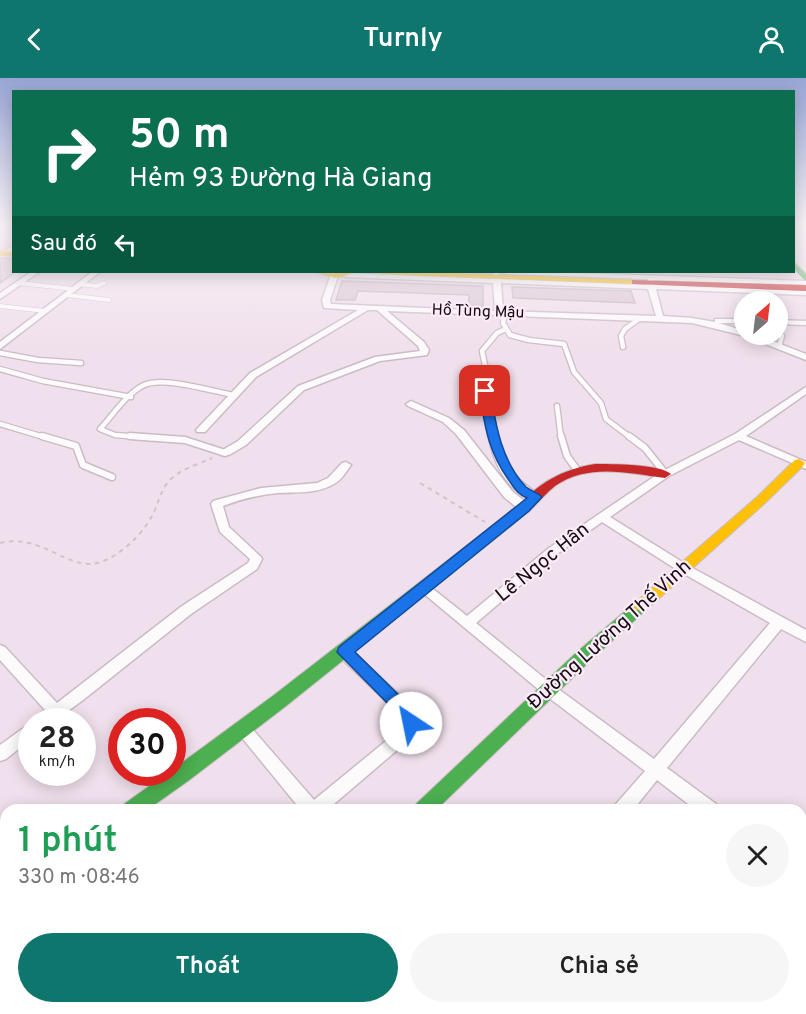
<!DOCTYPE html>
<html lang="vi">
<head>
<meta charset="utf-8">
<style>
	body { margin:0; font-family:Overpass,sans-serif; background:#f6f6f6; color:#222; height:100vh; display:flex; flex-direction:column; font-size:22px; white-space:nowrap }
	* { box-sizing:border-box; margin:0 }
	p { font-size:20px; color:#767676 }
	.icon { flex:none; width:33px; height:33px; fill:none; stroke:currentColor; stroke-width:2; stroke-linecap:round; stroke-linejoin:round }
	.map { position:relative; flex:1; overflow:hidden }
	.drawer { position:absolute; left:0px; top:726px; width:807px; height:210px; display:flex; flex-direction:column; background:#fff; border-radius:18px 18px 0 0; box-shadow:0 3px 15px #0003 }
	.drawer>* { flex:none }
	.hud { position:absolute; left:12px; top:12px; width:783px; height:183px; border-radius:0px; box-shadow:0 3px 15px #0003; background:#0b6e4f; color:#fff; overflow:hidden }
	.needle { width:39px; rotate:28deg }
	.fabs { position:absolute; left:734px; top:213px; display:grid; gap:12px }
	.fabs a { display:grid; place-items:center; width:54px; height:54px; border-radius:50%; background:#fff; box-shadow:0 3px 15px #0003; font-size:30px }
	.speed { position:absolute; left:18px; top:630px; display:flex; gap:12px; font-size:30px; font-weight:700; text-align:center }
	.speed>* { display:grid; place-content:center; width:78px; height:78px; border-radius:50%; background:#fff; box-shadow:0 3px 15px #0003; line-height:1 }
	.speed small { font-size:15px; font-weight:400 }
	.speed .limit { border:9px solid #d22; background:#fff; color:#111 }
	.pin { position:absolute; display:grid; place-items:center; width:51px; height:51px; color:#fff; margin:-26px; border-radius:12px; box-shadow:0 3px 9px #0006 }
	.me { position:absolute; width:66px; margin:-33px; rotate:326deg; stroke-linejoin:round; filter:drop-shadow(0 0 4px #0008) }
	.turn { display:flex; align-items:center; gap:21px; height:126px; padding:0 18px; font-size:27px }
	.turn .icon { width:78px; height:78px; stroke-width:2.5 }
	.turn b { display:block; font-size:42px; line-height:51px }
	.then { display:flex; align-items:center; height:57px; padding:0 18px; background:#0003; gap:12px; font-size:22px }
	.round { display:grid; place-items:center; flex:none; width:63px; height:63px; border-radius:32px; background:#f6f6f6 }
	.overview { display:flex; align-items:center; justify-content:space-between; height:102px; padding:0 18px }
	h1 { font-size:36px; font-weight:600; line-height:45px; color:#1e9e55 }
	.cta { display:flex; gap:12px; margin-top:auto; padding:12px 18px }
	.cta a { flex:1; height:69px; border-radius:36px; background:#0f766e; color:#fff; font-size:24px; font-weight:600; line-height:69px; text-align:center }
	.cta a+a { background:#f6f6f6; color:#222 }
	header { display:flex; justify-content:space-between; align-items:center; height:78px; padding:0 18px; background:#0f766e; color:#fff; font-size:27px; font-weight:600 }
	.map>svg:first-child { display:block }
	.building { fill:#dac6d6; stroke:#c1b4bd; stroke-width:1.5 }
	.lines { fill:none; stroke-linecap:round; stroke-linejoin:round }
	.lane-far2-casing { stroke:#cabcc6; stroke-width:5 }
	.lane-far1-casing { stroke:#cabcc6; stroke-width:7 }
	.lane-casing { stroke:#cabcc6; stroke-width:9 }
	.street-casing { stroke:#cabcc6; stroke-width:3 }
	.fast-casing { stroke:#cabcc6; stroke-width:2 }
	.slow-casing { stroke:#cabcc6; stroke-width:2 }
	.jam-casing { stroke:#cabcc6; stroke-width:2 }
	.path { stroke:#cbc6ca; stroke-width:2; stroke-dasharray:4.5 4.5; stroke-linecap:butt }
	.lane-far2 { stroke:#fdfafc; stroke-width:4 }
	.lane-far1 { stroke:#fdfafc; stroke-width:4.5 }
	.lane { stroke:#fdfafc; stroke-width:6 }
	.street { fill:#fdfafc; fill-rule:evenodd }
	.fast { fill:#4caf50; fill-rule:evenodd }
	.slow { fill:#ffc107; fill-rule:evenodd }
	.jam { fill:#c62828; fill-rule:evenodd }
	.route { fill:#1a73e8; stroke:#114b97; stroke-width:1.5 }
	.labels { text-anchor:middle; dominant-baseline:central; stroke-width:4.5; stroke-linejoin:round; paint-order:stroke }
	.far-street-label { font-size:16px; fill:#150c14; stroke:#fcebf8 }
	.street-label { font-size:20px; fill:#150c14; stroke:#fcebf8 }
</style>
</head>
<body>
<header><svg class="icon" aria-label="back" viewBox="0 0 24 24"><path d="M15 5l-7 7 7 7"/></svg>Turnly<svg class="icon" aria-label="person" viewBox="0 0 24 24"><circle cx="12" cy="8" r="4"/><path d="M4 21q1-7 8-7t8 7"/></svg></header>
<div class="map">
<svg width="806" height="936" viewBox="0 0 806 936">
	<rect width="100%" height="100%" fill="#f0dfec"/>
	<path class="building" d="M0 180 14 181V195L0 205Z
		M342 203 483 208V228L469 227V217L358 213 355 222H336Z
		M512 209 631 213 635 225 513 220Z"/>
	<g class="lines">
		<defs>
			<path id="lane-far2" d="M19 205 74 211
				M79 206 97 208 104 205
				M67 217 109 222
				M0 228 45 233
				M504 241 505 235"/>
			<path id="lane-far1" d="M504 239 503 245 510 257 529 262 564 266 574 294 601 325 606 341 631 360
				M777 251 782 258 779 269
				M623 269 621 258 625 251 639 241
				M0 275 38 282 81 285
				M0 291 43 303 131 319
				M487 297 482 273 497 255 506 251
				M557 328 561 360
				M0 346 47 360
				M151 360 115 357 100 351C113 337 126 316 144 307 163 298 212 313 233 317"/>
			<path id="lane" d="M42 358 76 368 83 387 112 399
				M130 358 185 362 225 375
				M561 358 567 378 577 392
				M629 358 645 370 665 395"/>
			<path id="street" d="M14 167V172L6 176H2V174Z
				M31 194H39L0 221V215Z
				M92 194H100L0 271V264Z
				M493 194H499L500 201 647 207 648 201 506 196 502 194H551L806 203V207L653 202 655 207 806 213V217L656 211 663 238 692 240 715 244V241H744V245H719L744 253V256H755L806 276V282L745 258 692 245 387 233 424 264 429 272 427 277 380 283 304 312 246 367 229 377H221L220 375 221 373 238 363 298 308 375 279 420 273 418 268 377 232H368L256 299 205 354H197L196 352 250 295 358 232 324 230 322 222 331 196 338 198 330 222 331 226 495 233 493 205 346 199 342 197 346 195 493 201ZM501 205 648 211 656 238 503 233Z
				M777 242 806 243V247L777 246Z
				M806 309V316L746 358 806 384V391L739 362 669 398 610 439 687 487 806 552V564L781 551 667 690 716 726 718 732H696L657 702 633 732H614L616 726 645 693 544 616 417 510 418 507H428L467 538 549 470 661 394 735 356ZM602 444 679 493 770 545 654 681 554 608 476 545 557 476Z
				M485 310 490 313C495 341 497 375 516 398 523 407 533 411 541 419L539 422C532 423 528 420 522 416 489 396 487 347 480 313Z
				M411 323 449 340 464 352 512 413 529 427 531 430 529 433H521L504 419 456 356 443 344 408 328 406 326Z
				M346 384 351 387C346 394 341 403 332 407 315 416 296 414 278 415 259 417 241 421 223 428L229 449 261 479 262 481 257 491 191 536 83 622 53 644H34L36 639 45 632 0 582V567L5 569 57 625 182 528 248 485 250 481 220 454 211 426 213 423 261 410 317 405 328 400 342 385Z
				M344 568 349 570 407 624 414 633 419 645 396 673 327 732H301L234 650 237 645 242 643 247 645 314 722 386 663 403 643 397 634 339 578 337 574 339 570Z
				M32 644V660L6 681 0 683V667Z
				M6 810V830L0 832V812Z
				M217 930H260L262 936H240V934L239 936H215Z
				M474 930H497L499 936H476Z"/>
			<path id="fast" d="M794 184 806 196V203L794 191Z
				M523 427 529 431 528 434 286 628 188 703 147 732H122L124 726 169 694H172V692L274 617 518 428Z
				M641 522 646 524 648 528 646 532 590 583 436 732H414L416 726 578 573 636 524Z"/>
			<path id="slow" d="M0 173 14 174V178L0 177Z
				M316 194H357L336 200Z
				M374 194H428L635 202 639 204 635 206 378 196Z
				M799 381 805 385 803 388 765 425 646 532H636L634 528 636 524 757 419 795 382Z
				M703 930H727L725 936H701Z"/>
			<path id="jam" d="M0 146H5L0 149Z
				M632 202 806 207V213L635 206H632Z
				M595 386C611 386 660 386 671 396L665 400C628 395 588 385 555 408 545 416 537 426 528 434H518L517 431C536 405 564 391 595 386Z
				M806 774V801L801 803V776Z"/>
		</defs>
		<use href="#lane-far2" class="lane-far2-casing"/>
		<use href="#lane-far1" class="lane-far1-casing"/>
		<use href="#lane" class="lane-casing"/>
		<use href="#street" class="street-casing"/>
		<use href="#fast" class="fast-casing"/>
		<use href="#slow" class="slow-casing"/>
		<use href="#jam" class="jam-casing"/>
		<path class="path" d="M420 405 485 444
			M0 465C42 455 66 492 97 485 118 480 142 457 152 438 158 427 160 414 168 404 179 391 197 387 212 380"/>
		<use href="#lane-far2" class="lane-far2"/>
		<use href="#lane-far1" class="lane-far1"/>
		<use href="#lane" class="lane"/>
		<use href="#street" class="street"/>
		<use href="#fast" class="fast"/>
		<use href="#slow" class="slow"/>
		<use href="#jam" class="jam"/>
	</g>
	<linearGradient id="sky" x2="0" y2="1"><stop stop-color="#98a5d5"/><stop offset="0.53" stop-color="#f8f1f6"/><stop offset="1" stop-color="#f8f1f6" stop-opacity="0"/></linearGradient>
	<rect width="806" height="277" fill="url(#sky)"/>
	<path class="route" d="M485 310 490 313C496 348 501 382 526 409 531 413 537 414 542 419L529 433 355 574 415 633 419 645 417 651 411 653 405 651 396 634 337 574 339 569 527 420C517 416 514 409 508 401 487 371 485 347 479 313Z"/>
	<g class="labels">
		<g class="far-street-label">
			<text transform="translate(478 234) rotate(2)">Hồ Tùng Mậu</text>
		</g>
		<g class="street-label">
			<text transform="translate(543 485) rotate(-39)">Lê Ngọc Hân</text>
			<text transform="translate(610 557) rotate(-42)">Đường Lương Thế Vinh</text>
		</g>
	</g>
</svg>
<div class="fabs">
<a><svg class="needle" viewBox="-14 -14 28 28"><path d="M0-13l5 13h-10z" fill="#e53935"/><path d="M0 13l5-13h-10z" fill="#767676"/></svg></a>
</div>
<div class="speed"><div>28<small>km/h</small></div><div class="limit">30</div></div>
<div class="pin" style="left:485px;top:313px;background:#d93025"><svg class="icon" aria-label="arrive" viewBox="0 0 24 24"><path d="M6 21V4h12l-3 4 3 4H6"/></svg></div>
<svg class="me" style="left:411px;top:645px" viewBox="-20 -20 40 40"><circle r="19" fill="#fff"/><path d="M0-13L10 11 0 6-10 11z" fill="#1a73e8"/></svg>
<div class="hud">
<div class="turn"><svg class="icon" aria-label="right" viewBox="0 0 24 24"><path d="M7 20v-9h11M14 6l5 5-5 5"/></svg><div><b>50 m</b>Hẻm 93 Đường Hà Giang</div></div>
<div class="then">Sau đó<svg class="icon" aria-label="left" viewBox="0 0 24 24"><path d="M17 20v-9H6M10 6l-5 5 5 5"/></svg></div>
</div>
<section class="drawer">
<div class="overview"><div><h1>1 phút</h1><p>330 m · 08:46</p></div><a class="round"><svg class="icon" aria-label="close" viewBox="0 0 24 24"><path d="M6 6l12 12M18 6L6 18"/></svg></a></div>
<div class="cta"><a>Thoát</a><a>Chia sẻ</a></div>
</section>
</div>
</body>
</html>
